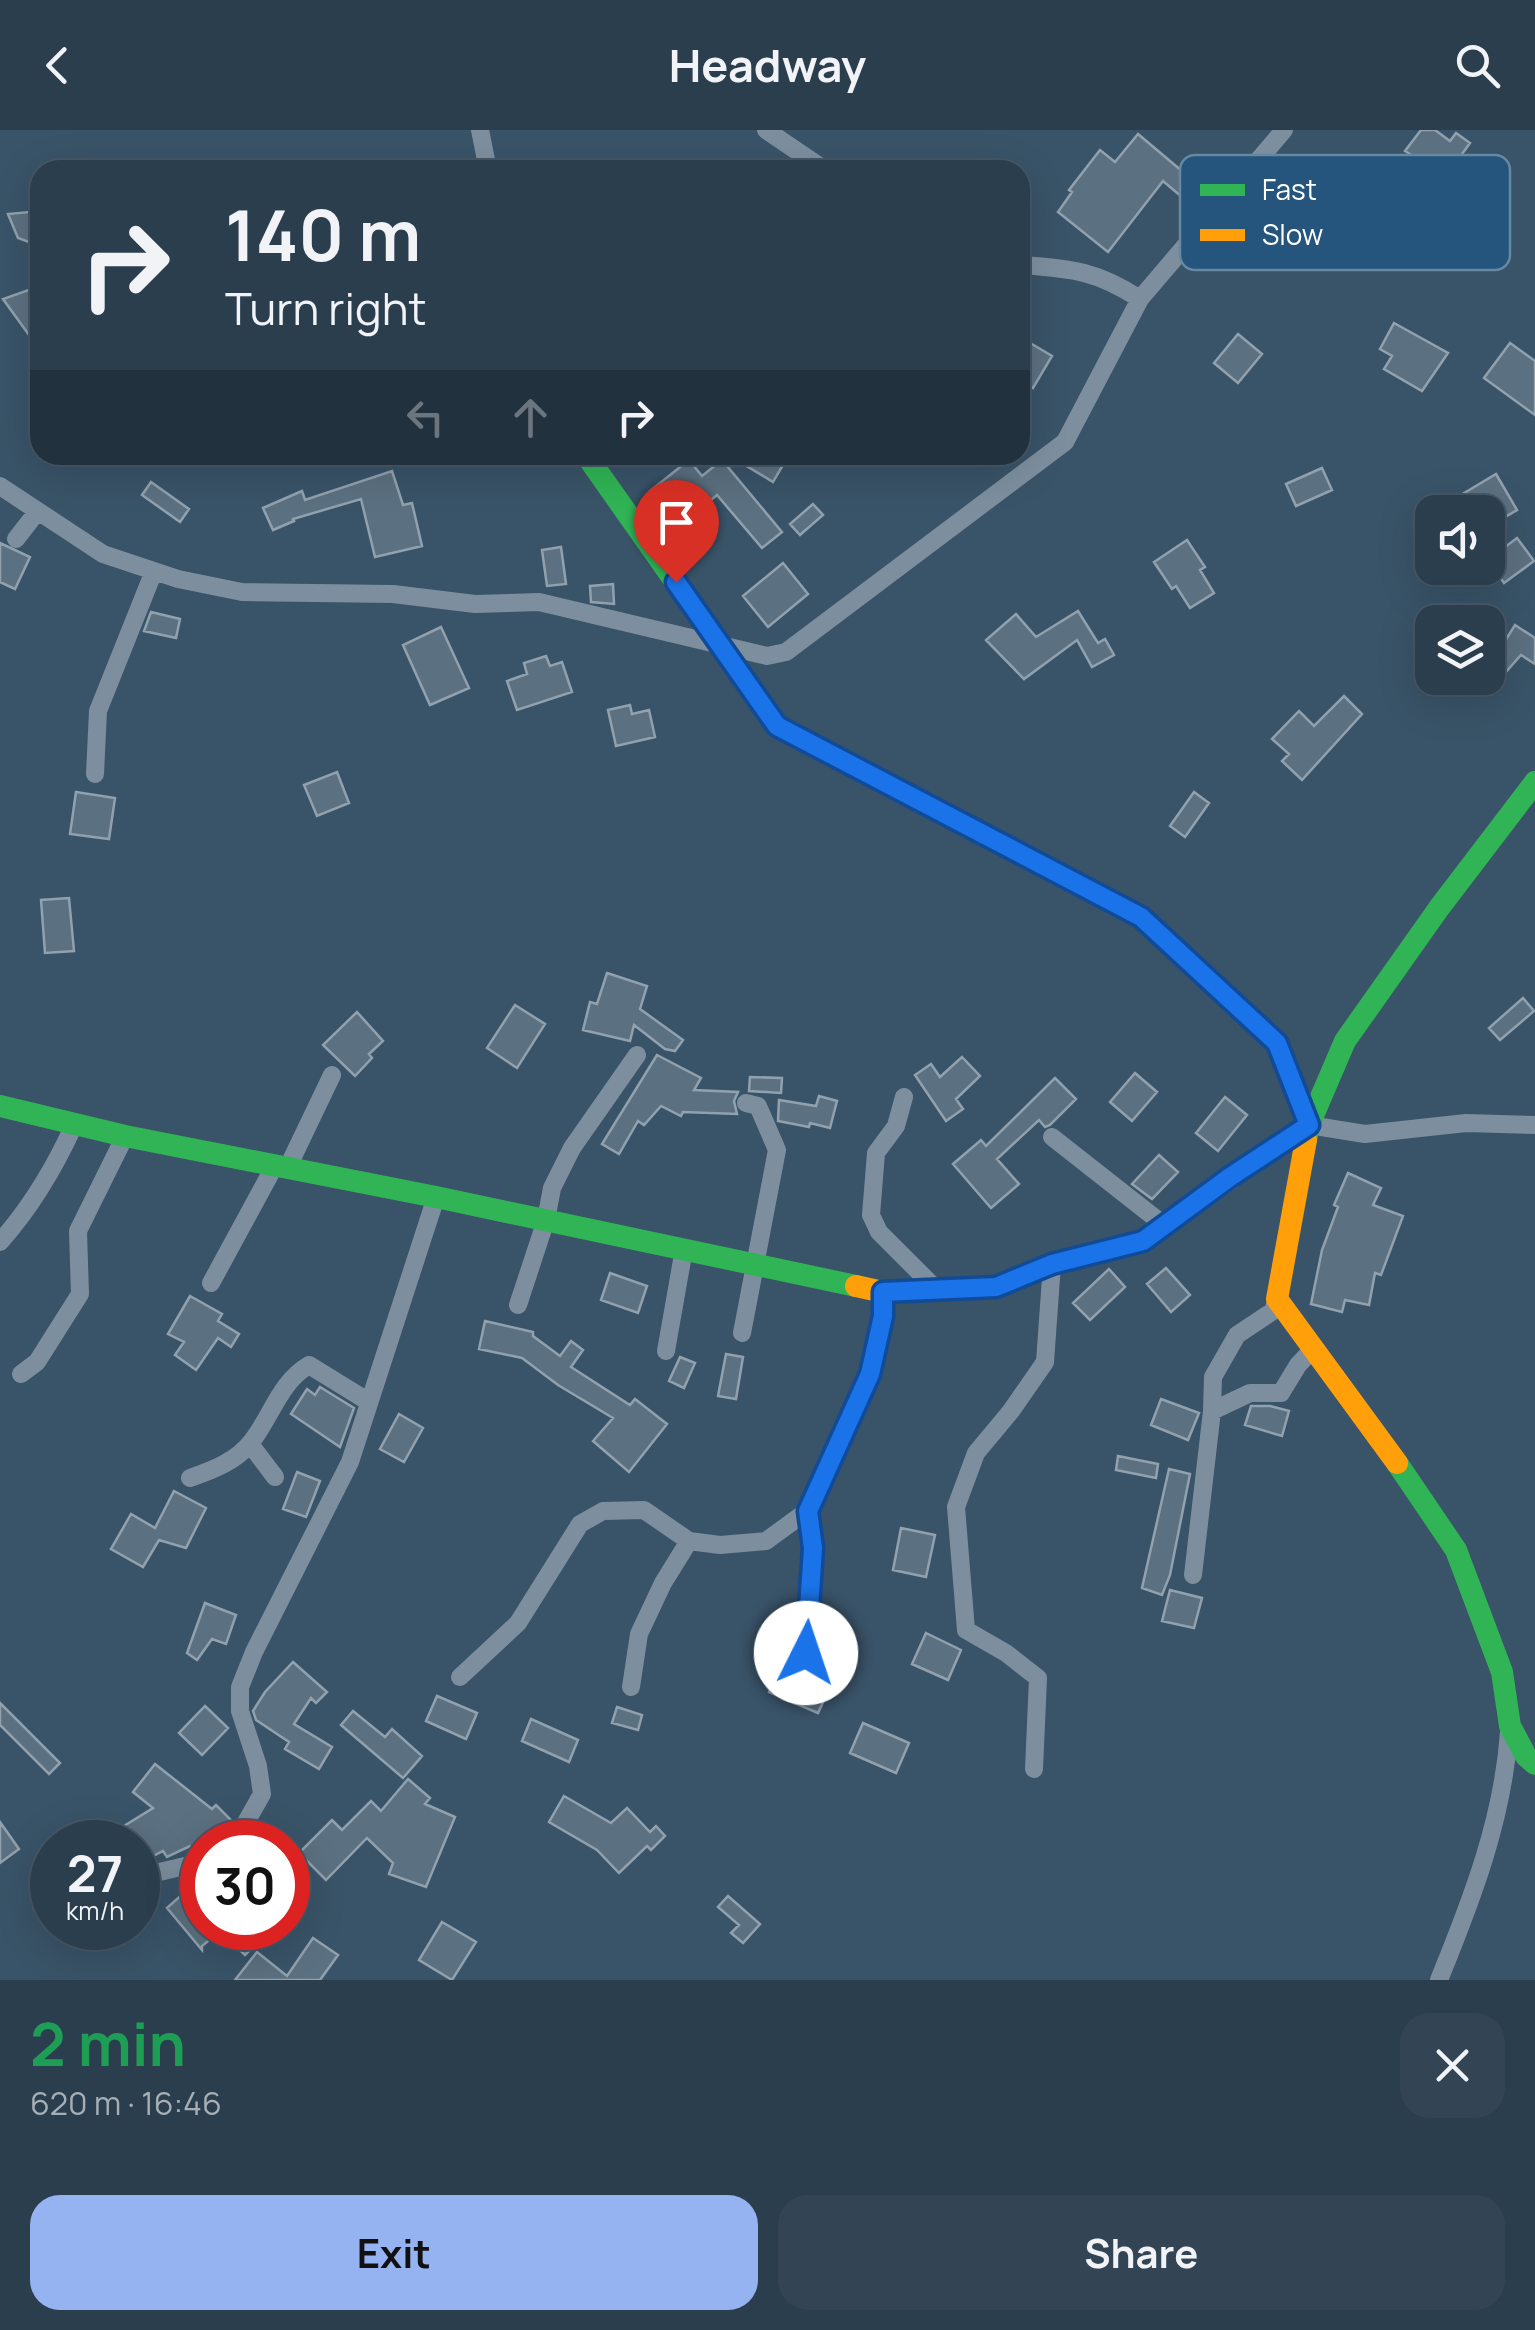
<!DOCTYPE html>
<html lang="en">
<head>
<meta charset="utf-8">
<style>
	body { margin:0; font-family:Manrope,sans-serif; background:#334555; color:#f1f3f6; height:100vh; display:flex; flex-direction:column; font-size:38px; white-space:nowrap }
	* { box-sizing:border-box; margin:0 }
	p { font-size:32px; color:#a6aeb6 }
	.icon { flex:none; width:55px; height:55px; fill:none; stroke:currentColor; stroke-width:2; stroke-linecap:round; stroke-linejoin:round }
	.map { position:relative; height:1850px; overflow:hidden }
	.drawer { display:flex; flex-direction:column; background:#2b3e4e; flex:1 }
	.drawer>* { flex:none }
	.guide { position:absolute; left:30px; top:30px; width:1000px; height:305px; border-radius:30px; box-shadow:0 10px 40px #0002,0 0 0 2px #475766; background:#2b3e4e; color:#f1f3f6; overflow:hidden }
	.buttons { position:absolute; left:1415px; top:365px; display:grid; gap:20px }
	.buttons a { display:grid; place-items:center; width:90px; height:90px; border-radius:20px; background:#2b3e4e; box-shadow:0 10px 40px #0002,0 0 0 2px #475766; font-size:50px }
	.speed { position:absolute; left:30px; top:1690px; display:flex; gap:20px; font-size:50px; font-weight:700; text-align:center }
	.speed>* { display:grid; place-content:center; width:130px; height:130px; border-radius:50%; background:#2b3e4e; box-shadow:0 10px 40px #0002,0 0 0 2px #475766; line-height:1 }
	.speed small { font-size:25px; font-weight:400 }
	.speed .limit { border:15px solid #d22; background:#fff; color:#111 }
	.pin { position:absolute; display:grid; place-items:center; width:85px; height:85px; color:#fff; margin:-102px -42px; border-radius:50% 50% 50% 0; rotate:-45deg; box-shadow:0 0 10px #0007 }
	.pin .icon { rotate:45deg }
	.me { position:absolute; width:110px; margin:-55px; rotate:4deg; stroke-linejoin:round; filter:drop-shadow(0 0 8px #0008) }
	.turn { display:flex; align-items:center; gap:35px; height:210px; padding:0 30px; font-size:45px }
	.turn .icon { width:130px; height:130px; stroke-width:2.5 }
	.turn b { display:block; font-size:70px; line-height:85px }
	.lanes { display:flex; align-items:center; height:95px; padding:0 30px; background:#0003; justify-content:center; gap:50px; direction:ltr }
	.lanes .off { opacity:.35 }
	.round { display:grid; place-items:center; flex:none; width:105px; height:105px; border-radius:30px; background:#334555 }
	.head { display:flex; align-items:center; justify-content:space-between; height:170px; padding:0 30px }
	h1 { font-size:60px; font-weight:700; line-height:75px; color:#1e9e55 }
	.button { display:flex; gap:20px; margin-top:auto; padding:20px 30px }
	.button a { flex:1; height:115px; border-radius:30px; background:#95b2f1; color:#111; font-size:40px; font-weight:700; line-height:115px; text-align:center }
	.button a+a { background:#334555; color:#f1f3f6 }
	header { display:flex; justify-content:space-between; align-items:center; height:130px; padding:0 30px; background:#2b3e4e; font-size:45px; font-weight:700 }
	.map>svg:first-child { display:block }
	.building { fill:#5b7080; stroke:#91a1ae; stroke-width:2.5 }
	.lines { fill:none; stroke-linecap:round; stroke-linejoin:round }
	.street { stroke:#7d8f9f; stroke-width:18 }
	.fast { stroke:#30b455; stroke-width:22 }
	.slow { stroke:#ff9f0a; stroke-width:22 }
	.route-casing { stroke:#114b97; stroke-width:25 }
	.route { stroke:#1a73e8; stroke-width:18 }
	.key { fill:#25557c; stroke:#6688a3; stroke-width:2.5 }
	.key-label { font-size:28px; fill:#fff }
</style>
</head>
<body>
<header><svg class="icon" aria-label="back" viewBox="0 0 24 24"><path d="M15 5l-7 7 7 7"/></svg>Headway<svg class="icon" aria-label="search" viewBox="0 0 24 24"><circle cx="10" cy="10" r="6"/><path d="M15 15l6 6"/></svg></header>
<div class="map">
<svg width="1535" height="1850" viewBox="0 0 1535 1850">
	<rect width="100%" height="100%" fill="#395368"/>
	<path class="building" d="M1421 0H1435L1450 11 1456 3 1470 13 1446 46 1405 21Z
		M1138 4 1202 58 1189 73 1163 51 1108 122 1058 82 1072 62 1069 60 1100 20 1115 32Z
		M40 81V116L18 108 8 84Z
		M40 156V200L29 205 3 169Z
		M1394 193 1448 223 1422 261 1384 239 1392 226 1380 219Z
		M1238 204 1262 224 1238 253 1214 233Z
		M1020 207 1052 226 1033 258 1020 251Z
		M1510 213 1535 231V285L1484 248Z
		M752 325H766L783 335 773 352 745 335Z
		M689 330 702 346 722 330 782 402 762 418 717 365 679 396 650 361Z
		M1322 338 1332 360 1296 376 1286 354Z
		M392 341 403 375 412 373 422 416 375 427 361 369 293 389 294 391 273 400 263 378 302 361 305 370Z
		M1496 344 1517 380 1488 397V382H1464L1456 368Z
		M151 352 189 379 180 392 142 365Z
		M813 374 823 385 800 405 790 394Z
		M1517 408 1534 431 1504 453 1488 430Z
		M1187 410 1205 437 1200 440 1214 463 1190 478 1176 456 1172 459 1154 432Z
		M0 413 30 427 15 459 0 452Z
		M561 417 566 454 547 456 542 420Z
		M783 433 808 464 768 497 743 466Z
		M613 454 614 474 591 472 590 456Z
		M1078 481 1098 513 1105 509 1114 525 1092 537 1077 510 1024 549 986 510 1016 484 1036 507Z
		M151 482 180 489 176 508 144 501Z
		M1515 495 1535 508V534L1521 525 1498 551 1488 542V520L1495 527Z
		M441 497 469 558 430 575 403 515Z
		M546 526 550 536 562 532 572 562 517 580 507 551 527 544 524 533Z
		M1344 566 1362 584 1302 650 1282 631 1289 624 1272 609 1299 581 1314 596Z
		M630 575 632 584 649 580 655 607 616 616 608 580Z
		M337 642 349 673 317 686 304 655Z
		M76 662 115 668 109 709 70 704Z
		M1194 662 1209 673 1185 707 1170 696Z
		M69 768 74 821 45 823 41 770Z
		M607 843 647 856 640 879 683 910 675 921 665 919 634 895 630 911 583 900 590 872 597 874Z
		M1523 868 1534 881 1500 910 1489 898Z
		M515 875 545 894 517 938 487 918Z
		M357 882 383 911 369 924 372 928 355 946 323 915Z
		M657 925 701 948 694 960 738 962 734 971 737 984 683 982 681 986 661 976 644 995 638 991 619 1024 602 1014Z
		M962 927 980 946 956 969 963 979 946 991 915 945 931 934 940 947Z
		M1135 943 1157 962 1132 991 1110 972Z
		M750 947 782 948 781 963 749 961Z
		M1055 948 1076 969 1050 995 1045 997 1039 990 997 1029 1019 1054 991 1078 953 1034 981 1010 986 1016Z
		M819 966 837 971 830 998 810 993 809 997 778 991 779 970 816 976Z
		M1225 967 1247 985 1218 1021 1196 1003Z
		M1159 1025 1178 1042 1152 1069 1132 1054Z
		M1348 1043 1381 1058 1373 1075 1403 1086 1381 1145 1375 1143 1369 1175 1345 1170 1342 1182 1311 1174 1322 1120 1338 1077 1334 1075Z
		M1166 1138 1190 1165 1171 1182 1147 1154Z
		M1109 1139 1125 1157 1090 1190 1073 1173Z
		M610 1143 647 1156 638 1183 601 1170Z
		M190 1166 222 1184 218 1191 239 1204 231 1217 218 1208 196 1240 175 1225 184 1212 168 1204Z
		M485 1191 533 1202V1206L560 1226 571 1211 583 1220 571 1237 630 1275 635 1269 667 1294 629 1342 593 1311 613 1288 558 1255 522 1228 479 1219Z
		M726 1224 743 1227 736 1269 718 1266Z
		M680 1227 695 1233 684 1258 669 1251Z
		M320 1257 354 1278 340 1317 291 1284 307 1259 315 1265Z
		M1161 1269 1199 1283 1188 1310 1151 1295Z
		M1251 1276H1270L1289 1281 1282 1306 1245 1295Z
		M399 1284 423 1298 404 1332 380 1319Z
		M1118 1326 1158 1334 1156 1348 1116 1340Z
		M1169 1339 1190 1344 1170 1445 1162 1465 1142 1458Z
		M297 1342 320 1351 306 1387 283 1379Z
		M174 1361 206 1378 186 1418 159 1410 143 1437 111 1419 131 1384 155 1398Z
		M901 1398 935 1405 926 1447 893 1440Z
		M1170 1460 1202 1468 1194 1498 1162 1491Z
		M205 1473 236 1485 226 1514 212 1509 197 1530 187 1523Z
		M926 1503 961 1520 948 1550 912 1534Z
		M293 1532 327 1562 316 1573 311 1568 294 1594 332 1617 319 1639 285 1619 289 1612 256 1590 253 1581 265 1562Z
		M781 1534 831 1555 818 1583 769 1562Z
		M437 1566 477 1583 466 1609 426 1591Z
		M0 1573 60 1633 49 1644 0 1595Z
		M205 1576 228 1598 202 1625 179 1603Z
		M617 1577 642 1585 638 1600 612 1593Z
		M353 1581 385 1607 392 1599 422 1626 403 1648 341 1595Z
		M531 1589 578 1610 569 1632 522 1611Z
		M863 1593 909 1613 896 1643 850 1623Z
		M155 1634 212 1679 216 1675 232 1691 212 1712H202V1720L195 1721 190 1716 167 1727 163 1721 138 1734V1712H98L153 1678 133 1662Z
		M408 1649 430 1668 425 1674 455 1687 426 1757 389 1744 393 1733 367 1708 326 1750 299 1723 332 1690 342 1700 371 1671 381 1681Z
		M564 1666 611 1693 627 1678 650 1702 656 1696 665 1706 651 1720 647 1716 619 1743 597 1720 549 1692Z
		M0 1692 19 1719 0 1733Z
		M202 1747V1798H272L245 1825 220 1801 202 1816V1820L167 1778Z
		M728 1766 760 1794 743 1813 731 1803 739 1795 718 1777Z
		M442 1792 476 1812 452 1850 419 1830Z
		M313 1808 338 1825 320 1850H235L257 1822 287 1846Z"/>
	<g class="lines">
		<path class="street" d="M480 0 488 40
			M766 0 825 40
			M1020 135C1072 139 1095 140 1140 169
			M0 356 103 424 178 449 242 462 393 464 475 474 539 472 767 526 786 522 1065 312 1140 169 1284 0
			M16 409 37 382
			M95 644 98 581 154 441
			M904 967 896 996 876 1023 871 1085 879 1102 937 1160
			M1309 995 1365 1004 1466 993 1535 995
			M1052 1007 1164 1095
			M287 1039 332 945
			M0 1112C32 1076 54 1039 74 995
			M211 1153 274 1037
			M518 1175 546 1090 552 1058 572 1018 637 925
			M742 1203 777 1020 758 976 746 973
			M666 1221 684 1119
			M21 1244 37 1232 80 1164 78 1101 125 1006
			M1212 1281 1250 1263H1281L1298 1235 1314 1218
			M250 1314 275 1347
			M190 1348C213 1340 237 1331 252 1311 272 1285 280 1252 309 1235L369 1272
			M1193 1445 1212 1281 1213 1247 1237 1205 1273 1181 1277 1169
			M806 1523 813 1418 807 1381 870 1244 883 1186V1162
			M460 1547 518 1493 580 1394 603 1381 644 1380 689 1411
			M631 1557 639 1504 663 1453 689 1411 720 1415 766 1411 807 1381
			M1034 1639 1038 1548 1006 1523 966 1500 956 1377 976 1323 1011 1281 1045 1232 1052 1134
			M235 1712 262 1664 258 1636 240 1581V1557L254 1522 350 1332 436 1067
			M138 1747 202 1732
			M1439 1850C1472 1769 1503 1689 1509 1602"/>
		<path class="fast" d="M586 325 777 596 1141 787 1277 913 1309 995 1306 1010
			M0 976 125 1006 436 1067 856 1156
			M1253 1032 1309 995 1345 911 1439 778 1535 652
			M1397 1333 1456 1420 1502 1542 1510 1596 1526 1626 1535 1634"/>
		<path class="slow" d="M1306 1010 1277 1169 1397 1333
			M856 1156 883 1162 996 1157 1052 1134 1143 1111 1253 1032"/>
	</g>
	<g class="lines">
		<defs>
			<path id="route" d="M676 452 777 596 1141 787 1277 913 1309 995 1230 1047 1143 1111 1052 1134 996 1157 883 1162V1186L870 1244 808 1381 813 1418 806 1523"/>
		</defs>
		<use href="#route" class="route-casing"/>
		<use href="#route" class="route"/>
	</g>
	<rect x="1180" y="25" width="330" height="115" rx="15" class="key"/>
	<rect x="1200" y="54" width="45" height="12" fill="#30b455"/>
	<rect x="1200" y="99" width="45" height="12" fill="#ff9f0a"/>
	<g class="key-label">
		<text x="1262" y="70">Fast</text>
		<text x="1262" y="115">Slow</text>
	</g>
</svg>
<div class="buttons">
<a><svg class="icon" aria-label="sound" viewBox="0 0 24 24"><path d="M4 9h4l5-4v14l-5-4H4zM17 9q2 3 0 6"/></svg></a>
<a><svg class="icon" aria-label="layers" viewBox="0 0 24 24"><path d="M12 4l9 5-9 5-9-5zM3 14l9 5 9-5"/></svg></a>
</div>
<div class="speed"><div>27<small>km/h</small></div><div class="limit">30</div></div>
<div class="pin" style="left:676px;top:452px;background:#d93025"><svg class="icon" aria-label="arrive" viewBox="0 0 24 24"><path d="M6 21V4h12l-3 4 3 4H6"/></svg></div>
<svg class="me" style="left:806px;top:1523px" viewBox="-20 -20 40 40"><circle r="19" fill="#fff"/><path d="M0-13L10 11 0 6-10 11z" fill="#1a73e8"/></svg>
<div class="guide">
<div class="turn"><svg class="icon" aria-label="right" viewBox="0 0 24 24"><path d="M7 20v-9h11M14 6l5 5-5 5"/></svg><div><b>140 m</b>Turn right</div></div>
<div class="lanes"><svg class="icon off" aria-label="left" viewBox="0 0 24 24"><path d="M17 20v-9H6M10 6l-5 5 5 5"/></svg><svg class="icon off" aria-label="ahead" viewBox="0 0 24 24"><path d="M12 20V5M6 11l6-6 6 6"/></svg><svg class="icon" aria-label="right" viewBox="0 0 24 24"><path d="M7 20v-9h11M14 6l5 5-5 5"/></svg></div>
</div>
</div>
<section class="drawer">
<div class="head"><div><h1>2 min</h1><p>620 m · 16:46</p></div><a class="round"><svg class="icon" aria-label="close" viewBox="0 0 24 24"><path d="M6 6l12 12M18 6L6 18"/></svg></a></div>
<div class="button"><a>Exit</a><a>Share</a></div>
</section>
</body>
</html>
